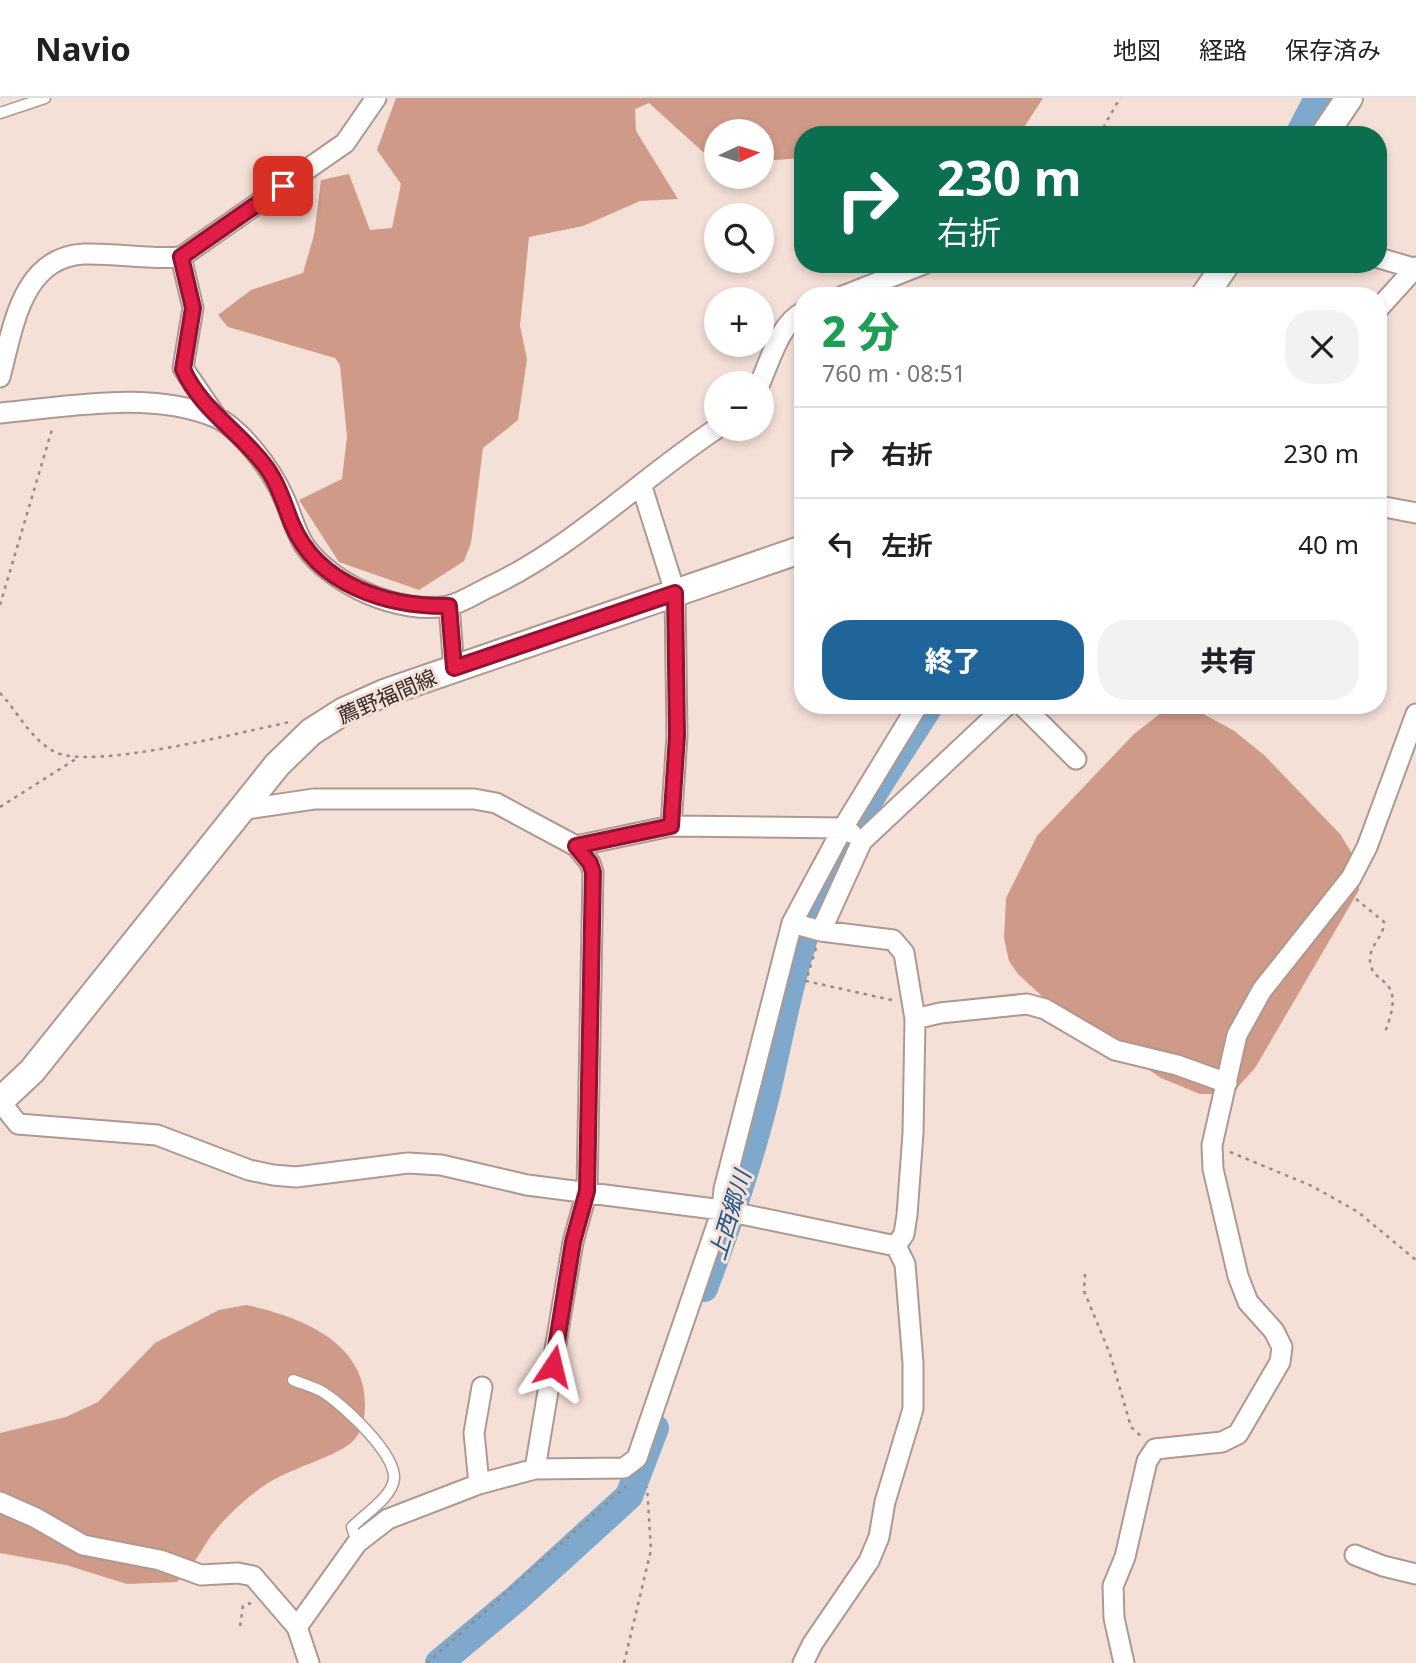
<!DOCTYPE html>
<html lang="ja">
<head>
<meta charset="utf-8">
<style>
	body { margin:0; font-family:"Noto Sans","Noto Sans JP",sans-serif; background:#f2f2f2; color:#202124; height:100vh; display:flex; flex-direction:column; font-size:26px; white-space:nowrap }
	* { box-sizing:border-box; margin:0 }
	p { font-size:23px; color:#757577 }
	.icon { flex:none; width:38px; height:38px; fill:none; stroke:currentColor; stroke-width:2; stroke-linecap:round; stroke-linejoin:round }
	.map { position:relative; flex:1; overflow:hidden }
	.details { position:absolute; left:794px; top:189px; width:593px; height:427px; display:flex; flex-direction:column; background:#fff; border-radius:28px; box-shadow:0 4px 10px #0003 }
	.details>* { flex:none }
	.banner { position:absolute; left:794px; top:28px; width:593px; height:147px; border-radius:28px; box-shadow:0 4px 10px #0003; background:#0b6e4f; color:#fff; overflow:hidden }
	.needle { width:46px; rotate:86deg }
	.controls { position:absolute; left:704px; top:21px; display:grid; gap:14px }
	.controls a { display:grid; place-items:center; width:70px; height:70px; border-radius:50%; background:#fff; box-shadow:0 4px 10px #0003; font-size:35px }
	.pin { position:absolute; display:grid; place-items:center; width:60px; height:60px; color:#fff; margin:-30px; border-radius:14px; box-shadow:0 4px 10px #0006 }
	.me { position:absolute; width:77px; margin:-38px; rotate:10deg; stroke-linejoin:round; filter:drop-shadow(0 0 5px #0008) }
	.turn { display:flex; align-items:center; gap:24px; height:147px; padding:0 28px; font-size:32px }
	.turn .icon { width:91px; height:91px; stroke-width:2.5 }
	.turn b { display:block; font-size:49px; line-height:60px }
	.round { display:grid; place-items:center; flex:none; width:74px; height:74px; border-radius:28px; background:#f2f2f2 }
	.headline { display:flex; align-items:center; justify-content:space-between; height:119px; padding:0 28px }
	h1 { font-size:42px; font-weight:800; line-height:52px; color:#1e9e55 }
	.cta { display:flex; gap:14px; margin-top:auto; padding:14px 28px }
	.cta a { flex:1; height:80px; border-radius:28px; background:#20659a; color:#fff; font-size:28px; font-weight:800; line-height:80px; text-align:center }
	.cta a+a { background:#f2f2f2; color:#202124 }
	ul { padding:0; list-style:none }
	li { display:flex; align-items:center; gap:21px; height:91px; padding:0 28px; border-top:2px solid #e0e0e0 }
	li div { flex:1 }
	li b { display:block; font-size:26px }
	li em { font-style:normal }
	header { display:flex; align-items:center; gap:42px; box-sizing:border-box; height:98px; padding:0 35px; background:#fff; border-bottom:2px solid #e0e0e0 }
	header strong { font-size:33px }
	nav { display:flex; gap:38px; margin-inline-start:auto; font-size:24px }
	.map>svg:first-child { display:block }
	.forest { fill:#cf9a87 }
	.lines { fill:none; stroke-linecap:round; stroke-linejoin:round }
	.river { stroke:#7fa8cd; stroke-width:28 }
	.lane-casing { stroke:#ae9992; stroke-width:13 }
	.street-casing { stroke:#ae9992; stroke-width:23 }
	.secondary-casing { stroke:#ae9992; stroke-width:30 }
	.path { stroke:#998a84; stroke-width:2.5; stroke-dasharray:3.5 5; stroke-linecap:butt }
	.lane { stroke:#fff; stroke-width:10 }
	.street { stroke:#fff; stroke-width:19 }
	.secondary { stroke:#fff; stroke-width:26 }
	.route-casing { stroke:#92132f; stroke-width:18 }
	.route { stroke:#e11d48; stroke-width:12 }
	.labels { text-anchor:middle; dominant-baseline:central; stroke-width:6; stroke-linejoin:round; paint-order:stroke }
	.street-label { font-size:21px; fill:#332b28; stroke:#f5e0d8 }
	.water-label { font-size:23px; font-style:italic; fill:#185787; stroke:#f5e0d8 }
</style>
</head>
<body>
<header>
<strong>Navio</strong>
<nav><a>地図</a><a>経路</a><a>保存済み</a></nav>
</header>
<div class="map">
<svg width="1416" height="1565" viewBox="0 0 1416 1565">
	<rect width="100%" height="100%" fill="#f5e0d8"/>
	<path class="forest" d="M396 0H1043L1019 37H803V60L761 63V33H716V57L703 54 649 5 635 11 636 33 678 101 640 103 583 128 529 139 520 228 527 261 518 322 483 350 471 445 464 463 419 492 339 464 299 402 342 381 347 339 340 267 335 260 228 229 218 217 251 192 303 175 314 137 321 82 349 76 370 132 392 130 401 86 377 52Z
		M1190 609 1233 632 1264 657 1340 736 1358 765 1359 792 1255 970 1236 991 1223 996H1200L1161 980 1044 900 1018 876 1009 863 1004 840 1006 800 1037 738 1134 636 1165 612Z
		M246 1207C298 1218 365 1243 365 1306 365 1320 362 1336 351 1345 332 1360 288 1371 265 1387 246 1400 225 1419 211 1438 200 1454 192 1470 177 1484L127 1486 66 1467 0 1455V1335L66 1319 98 1304 155 1245 219 1212Z"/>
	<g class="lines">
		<path class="river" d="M1299 37 1318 0
			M704 1190C728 1127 750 1062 766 997 781 934 791 871 814 811 841 739 889 672 930 607
			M439 1565 517 1500 629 1398 655 1330"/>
		<defs>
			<path id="lane" d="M0 15 45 0
				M293 1282C303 1286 314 1289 323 1294 343 1307 396 1355 394 1381 392 1399 365 1416 352 1429L357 1445"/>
			<path id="street" d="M181 159 193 210 183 270 217 320
				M1379 160 1413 170
				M843 198 924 166
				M1379 210 1416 169
				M0 279C13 231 21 159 84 156 117 155 148 162 181 159L345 45 376 0
				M760 285C770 263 780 225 803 214
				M0 315C68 309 149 292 215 319 241 330 272 373 283 398 291 414 294 431 304 447 331 487 400 517 448 508 461 505 475 496 487 490 573 450 638 383 716 331
				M642 389 675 494 677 638 671 728
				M1379 408 1416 415
				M449 508 454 571
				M1022 607 1076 661
				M240 712 314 701H474L496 705 576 748 590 765 593 774 587 1093 573 1144 535 1371
				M576 748 671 728 843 730 851 735
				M792 825 821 833 893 842 904 855 915 921 913 1035 907 1117 904 1136 896 1148
				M821 833 862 743 1007 607
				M915 921 940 915 1027 906 1045 911 1115 952 1177 967 1227 985
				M0 1003 18 1026 157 1037 249 1072 273 1077 296 1079 408 1065 441 1067 527 1087 722 1112 896 1148
				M479 1386 474 1335 482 1289
				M0 1404 36 1420 83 1447 160 1462 201 1477 238 1475 253 1478 297 1529 309 1565
				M1355 1457 1383 1468 1416 1476
				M297 1529 357 1445 388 1421 479 1386 535 1371 624 1370 637 1360 722 1112 724 1091 792 825 843 730 918 607
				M803 1565 813 1545 869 1463 879 1439 885 1404 913 1311V1265L905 1166 896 1148
				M1124 1565 1114 1520 1113 1488 1125 1459 1147 1363 1155 1351 1222 1344 1238 1336 1280 1264 1282 1249 1274 1233 1248 1204 1238 1178 1213 1071 1212 1047 1237 937 1262 892 1351 780 1367 749 1416 616"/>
			<path id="secondary" d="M1324 37 1349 0
				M1204 198 1226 166
				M0 1003 32 973 277 667 311 634 344 613 384 595 803 451"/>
		</defs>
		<use href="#lane" class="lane-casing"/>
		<use href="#street" class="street-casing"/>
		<use href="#secondary" class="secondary-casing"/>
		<path class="path" d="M1099 37 1120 0
			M0 507 53 328
			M0 595C18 614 31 642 55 654 91 673 245 633 290 624
			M0 709 79 659
			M1356 801 1384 824C1385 836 1371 846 1370 860 1369 891 1409 873 1385 934
			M816 850 806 883 896 903
			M1230 1054 1312 1088 1358 1114 1416 1162
			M1085 1176 1084 1193 1110 1256 1131 1329 1142 1339
			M240 1528 243 1508 251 1505
			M427 1565 626 1388
			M624 1565 651 1452 647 1389"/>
		<use href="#lane" class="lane"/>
		<use href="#street" class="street"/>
		<use href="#secondary" class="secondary"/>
	</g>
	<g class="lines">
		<defs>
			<path id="route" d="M283 88 181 159 193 210 183 271C199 309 237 332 262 364 278 383 283 404 292 426 318 488 389 509 449 508L454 570 675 495 677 638 671 728 576 748 590 765 593 774 587 1093 573 1144 553 1268"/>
		</defs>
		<use href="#route" class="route-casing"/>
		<use href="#route" class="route"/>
	</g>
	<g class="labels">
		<g class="street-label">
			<text transform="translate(387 598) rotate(-23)">薦野福間線</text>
		</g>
		<g class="water-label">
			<text transform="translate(729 1117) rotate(-73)">上西郷川</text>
		</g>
	</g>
</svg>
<div class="controls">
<a><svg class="needle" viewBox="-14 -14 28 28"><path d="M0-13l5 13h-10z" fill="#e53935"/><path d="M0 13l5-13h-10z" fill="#757577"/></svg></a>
<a><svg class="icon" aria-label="search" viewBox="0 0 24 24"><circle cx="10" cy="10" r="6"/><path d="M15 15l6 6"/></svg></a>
<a>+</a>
<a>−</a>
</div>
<div class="pin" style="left:283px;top:88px;background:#d93025"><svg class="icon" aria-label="arrive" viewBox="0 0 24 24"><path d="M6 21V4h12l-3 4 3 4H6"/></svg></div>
<svg class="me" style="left:553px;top:1268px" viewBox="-20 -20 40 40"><path d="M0-17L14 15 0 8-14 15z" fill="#e11d48" stroke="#fff" stroke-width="4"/></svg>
<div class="banner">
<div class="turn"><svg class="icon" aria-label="right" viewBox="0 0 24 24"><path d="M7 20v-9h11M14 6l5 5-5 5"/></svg><div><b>230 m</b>右折</div></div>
</div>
<section class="details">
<div class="headline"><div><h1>2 分</h1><p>760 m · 08:51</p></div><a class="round"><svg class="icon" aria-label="close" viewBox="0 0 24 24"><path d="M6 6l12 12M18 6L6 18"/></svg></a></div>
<ul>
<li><svg class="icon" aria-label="right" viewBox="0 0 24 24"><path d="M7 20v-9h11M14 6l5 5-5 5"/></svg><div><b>右折</b></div><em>230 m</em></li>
<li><svg class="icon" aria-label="left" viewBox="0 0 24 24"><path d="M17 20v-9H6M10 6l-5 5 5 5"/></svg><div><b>左折</b></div><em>40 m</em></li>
</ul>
<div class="cta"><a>終了</a><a>共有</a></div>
</section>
</div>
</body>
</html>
